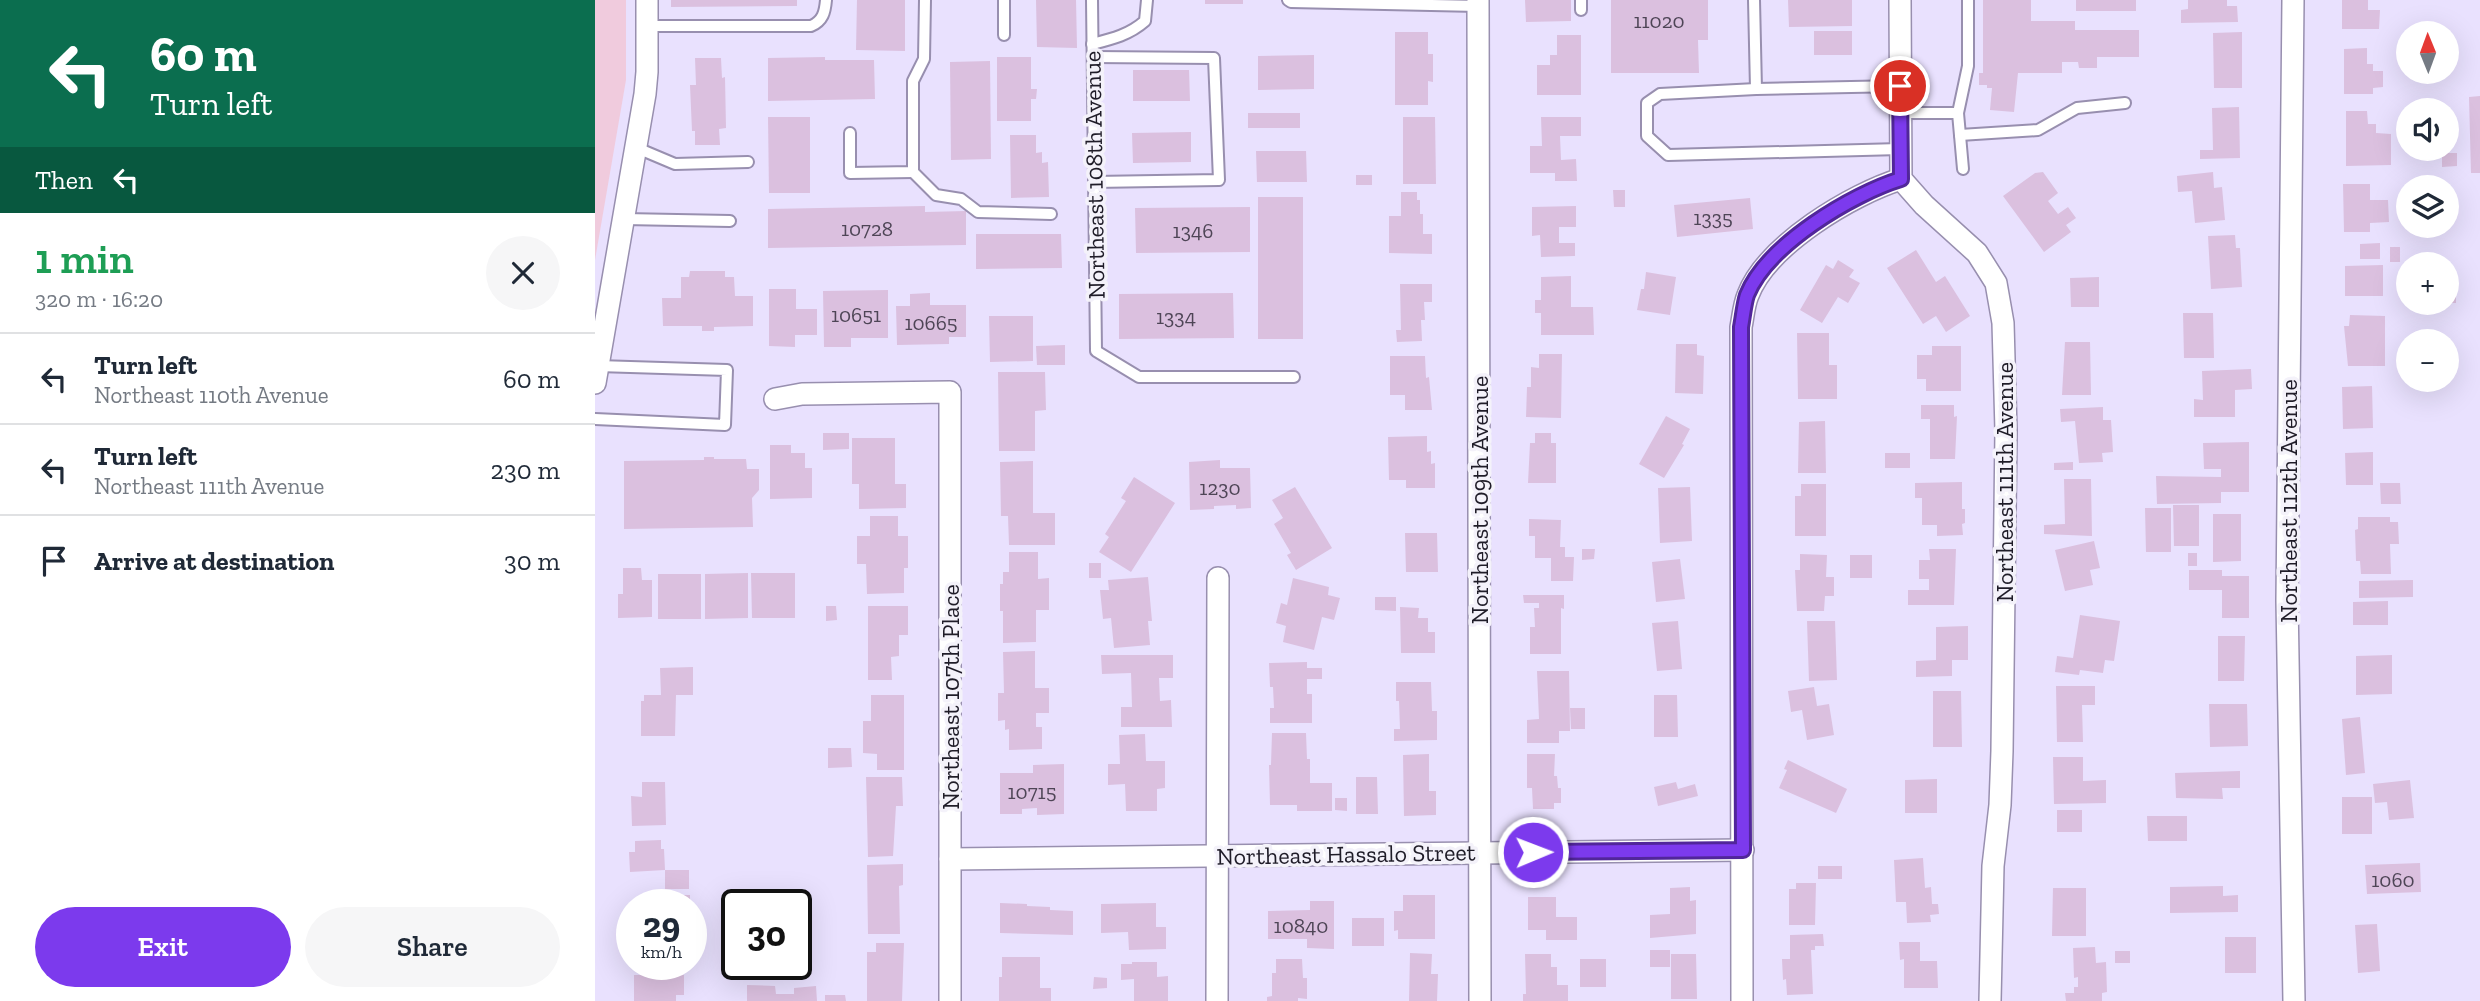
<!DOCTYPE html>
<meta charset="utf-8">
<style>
body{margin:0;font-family:"Zilla Slab",serif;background:#f6f6f7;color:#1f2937;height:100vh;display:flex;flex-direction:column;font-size:26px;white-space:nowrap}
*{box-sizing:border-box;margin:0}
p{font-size:23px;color:#747a83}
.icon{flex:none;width:38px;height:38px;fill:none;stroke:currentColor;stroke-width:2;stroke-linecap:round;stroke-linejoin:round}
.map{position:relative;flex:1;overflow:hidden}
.drawer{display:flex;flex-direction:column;background:#fff;width:595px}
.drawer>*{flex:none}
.guide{background:#0b6e4f;color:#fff;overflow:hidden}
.needle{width:46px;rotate:359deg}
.tools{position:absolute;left:1801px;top:21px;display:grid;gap:14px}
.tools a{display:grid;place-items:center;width:63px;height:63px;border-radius:50%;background:#fff;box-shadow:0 7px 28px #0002;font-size:35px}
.speed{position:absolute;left:21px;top:889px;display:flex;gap:14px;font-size:35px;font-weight:700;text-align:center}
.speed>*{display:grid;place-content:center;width:91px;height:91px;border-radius:50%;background:#fff;box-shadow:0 7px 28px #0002;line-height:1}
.speed small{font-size:18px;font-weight:400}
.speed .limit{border:4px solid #111;border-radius:10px;background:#fff;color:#111}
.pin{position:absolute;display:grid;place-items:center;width:60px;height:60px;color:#fff;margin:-30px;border:4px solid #fff;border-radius:50%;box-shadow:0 2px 7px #0007}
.me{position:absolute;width:77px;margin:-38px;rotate:89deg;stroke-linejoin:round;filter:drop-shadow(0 0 5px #0008)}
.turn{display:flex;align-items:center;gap:24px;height:147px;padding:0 35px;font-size:32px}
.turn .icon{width:91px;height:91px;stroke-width:2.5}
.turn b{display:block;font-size:49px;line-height:60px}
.then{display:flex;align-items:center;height:66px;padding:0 35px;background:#0003;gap:14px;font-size:26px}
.round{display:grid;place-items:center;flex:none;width:74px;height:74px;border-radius:37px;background:#f6f6f7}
.overview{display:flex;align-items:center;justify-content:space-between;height:119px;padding:0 35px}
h1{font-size:42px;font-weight:600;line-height:52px;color:#1e9e55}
.action{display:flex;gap:14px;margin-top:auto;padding:14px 35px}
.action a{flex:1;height:80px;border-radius:42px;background:#7c3aed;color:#fff;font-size:28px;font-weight:600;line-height:80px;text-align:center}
.action a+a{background:#f6f6f7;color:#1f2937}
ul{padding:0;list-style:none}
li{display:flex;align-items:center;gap:21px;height:91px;padding:0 35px;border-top:2px solid #e0e1e3}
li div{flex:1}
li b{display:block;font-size:26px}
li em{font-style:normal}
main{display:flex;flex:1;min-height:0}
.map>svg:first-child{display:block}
</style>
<main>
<section class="drawer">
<div class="guide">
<div class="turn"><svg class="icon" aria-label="left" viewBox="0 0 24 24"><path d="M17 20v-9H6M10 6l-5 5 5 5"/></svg><div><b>60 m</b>Turn left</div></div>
<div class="then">Then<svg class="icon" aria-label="left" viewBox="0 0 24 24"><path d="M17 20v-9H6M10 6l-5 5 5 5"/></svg></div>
</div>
<div class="overview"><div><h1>1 min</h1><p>320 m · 16:20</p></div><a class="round"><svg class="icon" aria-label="close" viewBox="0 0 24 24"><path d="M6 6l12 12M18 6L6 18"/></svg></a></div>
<ul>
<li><svg class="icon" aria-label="left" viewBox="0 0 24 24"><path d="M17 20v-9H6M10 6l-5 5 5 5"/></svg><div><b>Turn left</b><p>Northeast 110th Avenue</p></div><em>60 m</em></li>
<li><svg class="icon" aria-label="left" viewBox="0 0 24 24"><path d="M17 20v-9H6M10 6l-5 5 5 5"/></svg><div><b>Turn left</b><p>Northeast 111th Avenue</p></div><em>230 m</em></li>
<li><svg class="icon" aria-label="arrive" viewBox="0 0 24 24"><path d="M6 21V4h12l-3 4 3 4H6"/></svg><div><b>Arrive at destination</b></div><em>30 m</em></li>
</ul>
<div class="action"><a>Exit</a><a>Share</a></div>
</section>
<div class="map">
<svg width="1885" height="1001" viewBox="0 0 1885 1001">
<rect width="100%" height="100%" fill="#e9e1fe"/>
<path fill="#f0cbdd" d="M0,0H31V80L0,260Z"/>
<g fill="#dbc0df">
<path d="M76,0H202V6L76,7Z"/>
<path d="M262,0H310V51L261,50Z"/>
<path d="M441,0H481L482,48L442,47Z"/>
<rect x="610" y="0" width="38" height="4"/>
<path d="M930,0H976V21L931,22Z"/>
<path d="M1016,0H1113V40H1103L1104,73H1016Z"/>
<path d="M1193,0H1257V26L1194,27Z"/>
<path d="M1388,0H1436V21H1480V30H1544V57H1502V68H1484L1483,62H1467V73H1423L1419,112L1395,110L1397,88H1392V85H1384V73H1388Z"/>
<rect x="1481" y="0" width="60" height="11"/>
<path d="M1593,0H1632V6H1642L1643,22L1586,23V10L1593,9Z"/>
<path d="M1747,0H1773V10H1785L1784,29H1747Z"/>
<rect x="1219" y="31" width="38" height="24"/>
<path d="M800,32H833V54H838V82L833,81V105H800Z"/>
<path d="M1647,32V88H1619L1618,33Z"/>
<path d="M962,35H986V95H942V65H955V55H962Z"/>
<path d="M1772,48V64H1778V71H1788V87L1778,88V94H1749V49Z"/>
<path d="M719,55V89L663,90V56Z"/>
<path d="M230,57V60H279L280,99L173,101V58Z"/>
<path d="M402,57H436V89H442L441,99H436V121H402Z"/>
<path d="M100,58H126L127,78L130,77L131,128L124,129L125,145H100V131H97L95,85H101Z"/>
<path d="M395,61L396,159L356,160L355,62Z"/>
<path d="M538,70H594L595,101H538Z"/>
<path d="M1885,96V173H1876L1874,97Z"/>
<path d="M1644,107L1645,158L1605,159V150H1618L1617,108Z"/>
<path d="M1751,111H1772L1773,124H1781V133L1796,134V165L1751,166Z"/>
<rect x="653" y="113" width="52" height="15"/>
<path d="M173,117H215V193H174Z"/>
<path d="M808,117H840L841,184H808Z"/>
<path d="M946,117H986V136H965L966,160L981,159L982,181H960V173H935V146H947Z"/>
<path d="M596,132V162L538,163L537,133Z"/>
<path d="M415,135H441V153L447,152V163L453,162L454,197L416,198Z"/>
<path d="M661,151H711L712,182H662Z"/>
<path d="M1847,153H1862V166L1847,167Z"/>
<path d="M1448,172L1463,193L1453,201L1463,214L1473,207L1481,218L1471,225L1476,232L1449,252L1408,196L1440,173Z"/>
<path d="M1618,172L1619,188L1627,187L1630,220L1600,223L1597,191L1583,192L1582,176Z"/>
<rect x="761" y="175" width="16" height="10"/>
<path d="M1748,184H1775V200H1793L1794,222L1775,223V232H1749Z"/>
<path d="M1018,190H1030V207H1019Z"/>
<path d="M806,192H822V200H825V214H828V234H837V254L794,253V216H806Z"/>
<rect x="663" y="197" width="45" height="142"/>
<path d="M1155,198L1158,229L1082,237L1079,205Z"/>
<path d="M330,206V212L371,211V245L173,248V209Z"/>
<path d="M981,206V227H964V243H980V256L946,257L945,235L937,236V207Z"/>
<path d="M655,207V252L541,253L540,208Z"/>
<path d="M381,234H466L467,268L381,269Z"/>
<path d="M1640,235L1641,248H1645L1647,287L1616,289L1613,236Z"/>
<path d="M1785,243V259H1765V244Z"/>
<rect x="1795" y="247" width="10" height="15"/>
<path d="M1321,250L1341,282L1350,276L1375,316L1351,332L1341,316L1328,324L1292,268Z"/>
<path d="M1243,260L1259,270L1254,277L1265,283L1253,303L1243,297L1227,323L1205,310L1231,265L1238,269Z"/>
<path d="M1788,265V296H1750V266Z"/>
<path d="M95,271H130V277H139L140,296H158V326L119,327V331H107V326H68L67,298H86V277H94Z"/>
<path d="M1051,272L1081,277L1075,315L1042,310L1046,289H1049Z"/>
<path d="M976,276V307H998L999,335H946V313H940V300H946V277Z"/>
<path d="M1504,277V307H1476L1475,278Z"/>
<path d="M805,284H837V302H829L830,320H826L827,341L802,342L801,330H806Z"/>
<rect x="1852" y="285" width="9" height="18"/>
<path d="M174,289H201V309H222V335H200V347L174,346Z"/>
<path d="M293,290V338H256V347H229L228,291Z"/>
<path d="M335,293V305H371V337H354V344L302,345L301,306H315V294Z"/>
<path d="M638,293L639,338L524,339V294Z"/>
<path d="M1588,313H1618L1619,358H1589Z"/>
<path d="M1755,315L1790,316V366H1753L1749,326H1754Z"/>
<path d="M394,316H438V361L395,362Z"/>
<path d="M1202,333H1234V365H1242V399H1203Z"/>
<path d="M1470,342H1495L1496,395H1467Z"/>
<path d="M1081,344H1102V355L1109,356L1108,394L1080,393Z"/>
<path d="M470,345V365H442L441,346Z"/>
<path d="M1337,346H1366V391H1331V379H1322V355H1337Z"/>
<path d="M944,354H967L966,418L931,417L932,387H936V367L944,368Z"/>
<path d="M795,356H830L831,378L834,377L837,410H810V395H795Z"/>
<path d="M1656,369L1657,389L1640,390V417H1599V399L1608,400L1607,371Z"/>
<path d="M403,372H450L451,410L440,411V451H404Z"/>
<path d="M1777,386L1778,428L1748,429L1747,387Z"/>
<path d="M1326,405H1359V417L1362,416L1360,459H1335V419H1326Z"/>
<path d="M1508,407V420H1516L1518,452L1507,453L1508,462L1484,463L1480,421L1466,422L1465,409Z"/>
<path d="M1071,416L1095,429L1087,444L1089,445L1069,478L1044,464Z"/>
<path d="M1230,421L1231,473H1203L1204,422Z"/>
<path d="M228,433H254V449L228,450Z"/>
<path d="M940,433H956V443H961V483H933L935,443H940Z"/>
<path d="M832,436V452L836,451V464L840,463V488H811V480H794L793,437Z"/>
<path d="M257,438H300V484H311V508L264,509V484H257Z"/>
<path d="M1654,442V492H1626V503L1562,504L1561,476L1626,477V469H1609L1608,443Z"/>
<path d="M175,445H196V453H210V468H217V498L175,499Z"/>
<path d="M1778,452V485H1751L1750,453Z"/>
<rect x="1290" y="453" width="25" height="15"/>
<path d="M109,457H119V459H151L152,469H164V490L157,498L158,527L29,529V461L109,460Z"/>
<path d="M625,460V468H655L656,508L641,509V505L619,506V509L595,510L594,462Z"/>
<path d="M438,461V513H460V545H414L413,516H406L405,462Z"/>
<path d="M1478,462V470H1459V463Z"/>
<path d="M539,477L580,503L536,572L504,552L514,537L510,534L531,501L526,498Z"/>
<path d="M1469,479H1496L1497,536L1449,534V525L1470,524Z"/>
<path d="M1367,482V509H1370V523L1367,524L1368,535L1342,536V525H1327V498H1320V483Z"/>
<path d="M1785,483H1805L1806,504H1786Z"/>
<path d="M1206,484H1231V536H1200V496H1206Z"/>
<path d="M700,487L737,548L701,570L692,555L696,553L679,524L688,518L677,500Z"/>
<path d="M1095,487L1097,541L1065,543L1063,488Z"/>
<path d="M1578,505H1604V546H1579Z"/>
<path d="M1550,508H1576V552H1551Z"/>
<path d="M1618,514H1646V561L1618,562Z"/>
<path d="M275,516H303V536H313V568H309V593L272,594L271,564H262V536H275Z"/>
<path d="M1763,517H1795V522H1803L1804,544H1795L1796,574H1766L1765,561H1761L1760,530L1763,529Z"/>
<path d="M934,519L966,520L965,547H970V557H979L978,581H956V558H940V536H934Z"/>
<path d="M810,533H842L843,572H811Z"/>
<path d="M1499,541L1505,568L1495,570L1498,585L1470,591L1460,550Z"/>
<path d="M987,549H1000L999,559L987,560Z"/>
<path d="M1334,549H1361L1359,605H1313V590H1334V579H1324V560H1335Z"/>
<path d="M414,552H443V579L454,578V610H441V642L408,643V611H405V584H408V572H414Z"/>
<rect x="1593" y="553" width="9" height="13"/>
<path d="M1205,554L1232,555L1231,577H1239V596H1230L1229,611H1202L1200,570H1205Z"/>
<rect x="1255" y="555" width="22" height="23"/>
<path d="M1085,559L1090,599L1061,602L1057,562Z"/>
<rect x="494" y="563" width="12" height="15"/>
<path d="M28,568H46L47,580H57V617L23,618V594H28Z"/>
<path d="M1594,570H1627V576H1654V618H1627V590H1594Z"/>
<path d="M153,573V618L110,619V574Z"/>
<path d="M156,573H200V618H157Z"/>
<rect x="63" y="574" width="43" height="45"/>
<path d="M553,577L557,621H553L555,645L519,648L516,618L508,619L505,590H514L513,580Z"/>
<path d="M698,578L734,587L733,595L745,598L739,620L727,617L719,650L688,642L691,626L681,623L686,603L692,605Z"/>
<path d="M1818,580V597L1764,598V581Z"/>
<path d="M928,595H969V609L966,608V654H935V627H940L939,608H944V603H929Z"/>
<path d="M780,597H801V611L780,610Z"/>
<path d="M1793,601V625H1758V602Z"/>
<path d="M231,606H241L242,620L231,621Z"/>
<path d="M273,606H313V635H304V656L296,657L297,680H273Z"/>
<path d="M805,607L824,608L823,618H833V632H840V653H806Z"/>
<path d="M1485,615L1525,621L1519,661L1510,660L1508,673L1485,670L1484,675L1460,672L1462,656L1478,658Z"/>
<path d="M1083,621L1087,669L1062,671L1057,623Z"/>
<path d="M1212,621H1240L1242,680L1214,681Z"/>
<path d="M1373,626V660H1357V676L1321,677V661L1341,660V627Z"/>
<path d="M1623,636H1650L1649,681H1623Z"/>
<path d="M440,651V688H454V713H441V727H447V749L414,750V729L410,730V720L403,721V693H409L408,652Z"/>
<path d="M506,655H578V678H564L565,701L576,700L577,727H526V707H537L536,673L507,674Z"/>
<path d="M1797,655V694L1761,695V656Z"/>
<path d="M712,662V668H727V679H712V694H717V723H675V708H679L678,687H675L674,663Z"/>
<path d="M98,667V695H81L80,736H46V701H49V695H66L65,668Z"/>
<path d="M942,671H974L975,731H964V743H932V720L944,719Z"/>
<path d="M801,682H836L837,711H842V740L799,741V729H805L804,701H801Z"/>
<path d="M1461,686H1500V705H1487L1488,742H1462Z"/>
<path d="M1219,687L1222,706L1234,704L1239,735L1212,740L1207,710L1196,712L1193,691Z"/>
<path d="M1338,691H1366L1367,747H1338Z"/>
<path d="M276,695H309V770H282V754L268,753V721H276Z"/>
<path d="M1059,695H1082L1083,737H1059Z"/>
<path d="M1614,704H1652L1653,746L1615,747Z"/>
<path d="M975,708H990V729H976Z"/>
<path d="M1765,717L1770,773L1751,775L1747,719Z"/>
<path d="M677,733H711L712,759H715V783H737V811H702V805H675L674,765H676Z"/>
<path d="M550,734L551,761H570V788L562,789V811H531L530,784L513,785V764H525L524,735Z"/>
<path d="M233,748H256L257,767L233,768Z"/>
<path d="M834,754V791H841V815L809,816L808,755Z"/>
<path d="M932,754H960L959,776H962L963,788H966V803H959V809H938L937,788H932Z"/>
<path d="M1458,757H1488V781L1511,780V803L1459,804Z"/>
<path d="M1193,760L1252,789L1241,813L1184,788L1192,770L1189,769Z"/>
<path d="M469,764V814L442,815V808L427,809V814H405V773H438V765Z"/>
<path d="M1645,771V788H1627L1628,799L1581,798L1580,773Z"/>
<path d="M271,777H307L308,806H301L298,856L273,857Z"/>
<path d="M761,777H782L783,814H761Z"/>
<path d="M1342,779V813H1310V780Z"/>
<path d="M1815,780L1819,818L1794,820L1792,802L1780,803L1778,784Z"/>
<path d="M47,782H70L71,825L37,826L36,796L47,797Z"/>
<path d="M1081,782L1083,789L1100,784L1103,796L1063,806L1059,787Z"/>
<rect x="1747" y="797" width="30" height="37"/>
<path d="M740,798H752V811L740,810Z"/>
<rect x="1462" y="810" width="25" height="22"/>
<path d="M1552,816H1592V841H1553Z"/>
<path d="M66,840V849H69L70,870L35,872L34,852H40V841Z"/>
<path d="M1328,858L1330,888L1336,887L1337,904H1343L1344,914L1335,915L1336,922L1312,923L1311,902H1301L1299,860Z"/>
<path d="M1825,863L1826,892L1772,894L1770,865Z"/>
<path d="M308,864V885L304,886L305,934H273L272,865Z"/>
<rect x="1223" y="866" width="24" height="13"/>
<rect x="70" y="870" width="24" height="19"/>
<path d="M1201,883H1221L1220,925H1194V889H1201Z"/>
<path d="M1628,886V896L1643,895V912L1575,913V887Z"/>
<path d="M1095,887V901L1101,900V934L1055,938V915L1075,914V888Z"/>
<path d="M1458,888H1491V936H1457Z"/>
<path d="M80,895H95V905H79Z"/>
<path d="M808,895H840V939H803V930L799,931V911H808Z"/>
<path d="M933,897H961V917H982V940H951V930H933Z"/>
<path d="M715,901H739V949L712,948V939H673V911L715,910Z"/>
<path d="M405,903L432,904V906L455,907V910L478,911V935L405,933Z"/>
<path d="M561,903V927H571V949L534,950L533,932L506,933V904Z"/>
<rect x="757" y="918" width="32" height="28"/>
<path d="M1782,924L1785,971L1763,973L1760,925Z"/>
<path d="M1228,934L1229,946H1220V950H1216L1218,994L1192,995L1191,979L1188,980L1187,959H1195V935Z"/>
<rect x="1630" y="937" width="31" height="36"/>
<path d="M1304,942H1325V961H1342L1343,988H1309V959L1305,960Z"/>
<path d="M281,943H309L307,1001H272V952H281Z"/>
<path d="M1500,947L1501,963L1511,962L1512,992L1507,993V1001H1471L1470,993H1479V987H1483V977L1479,978L1478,948Z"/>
<rect x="1055" y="950" width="20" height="17"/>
<rect x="1520" y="951" width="15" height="12"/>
<path d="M815,953L837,954L836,974H843L842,1001H814Z"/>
<path d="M930,954H956V967H962V985H973V1001H928V994H931Z"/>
<path d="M1076,954H1101L1102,999H1076Z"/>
<path d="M407,957H445V988H456V1001H404V977H407Z"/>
<path d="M681,959H707L708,978H712V999L703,998V1001H672V997L677,996V973H681Z"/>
<rect x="985" y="959" width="26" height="28"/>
<path d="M537,962H562V977L573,976V1001H539V979L526,980V964H537Z"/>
<path d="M65,972L89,975V995H81V1001H39V975H65Z"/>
<path d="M499,977L512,978V988L498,989Z"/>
<path d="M152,985L180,986L181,994H199V988L221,986L222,1001H152Z"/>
<path d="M230,995H250L251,1001H230Z"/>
</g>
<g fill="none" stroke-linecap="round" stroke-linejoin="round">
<defs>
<g id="lane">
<path d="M409,0V35"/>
<path d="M497,0L501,351L544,377H699"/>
<path d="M693,0L696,2L883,6"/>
<path d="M986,0V10"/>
<path d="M1159,0L1161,89"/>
<path d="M52,26H216C228,21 230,12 231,0"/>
<path d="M497,44C517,39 534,35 550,21L552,0"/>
<path d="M498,57L619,58L624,180L499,182"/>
<path d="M1305,86L1161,89L1065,94L1052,103V136L1073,155L1305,149"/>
<path d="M1305,113H1363L1368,169"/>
<path d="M1363,113L1373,66V0"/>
<path d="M255,133V173L318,172V81L329,59L330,0"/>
<path d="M1365,135L1443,130L1482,108L1530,103"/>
<path d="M42,148L80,164L153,162"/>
<path d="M318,172L341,195L366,199L383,212L456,214"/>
<path d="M29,219L135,221"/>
<path d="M0,419L130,425L132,370L3,366"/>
</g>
<g id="street">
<path d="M883,0L885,1001"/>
<path d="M1305,0L1306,179L1329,205L1382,253L1401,283L1408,323L1411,431L1407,751L1405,805L1398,866L1395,1001"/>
<path d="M1698,0L1692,601L1699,1001"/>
<path d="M0,383L50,94L52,72V0"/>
<path d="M180,399L207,394L355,392V1001"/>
<path d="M355,859L1148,850"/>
<path d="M622,1001L623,578"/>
<path d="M1147,1001L1146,327C1148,317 1149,304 1153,295C1172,245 1257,194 1306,179"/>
</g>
</defs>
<use href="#lane" stroke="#988faf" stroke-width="14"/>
<use href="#street" stroke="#988faf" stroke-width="24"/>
<use href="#lane" stroke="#fff" stroke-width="10"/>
<use href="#street" stroke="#fff" stroke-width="21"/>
</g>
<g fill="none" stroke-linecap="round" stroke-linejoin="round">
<defs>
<path id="route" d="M938,852L1148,850L1146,327C1148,317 1149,304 1152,295C1172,245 1257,194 1306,179L1305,86"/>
</defs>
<use href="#route" stroke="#51269a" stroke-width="18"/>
<use href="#route" stroke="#7c3aed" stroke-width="12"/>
</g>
<g text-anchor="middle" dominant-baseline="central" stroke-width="7" stroke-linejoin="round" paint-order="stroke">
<g font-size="21" fill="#4e4556">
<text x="1064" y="20">11020</text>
<text x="1118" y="217">1335</text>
<text x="272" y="228">10728</text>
<text x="598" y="230">1346</text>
<text x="261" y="314">10651</text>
<text x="581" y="316">1334</text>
<text x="336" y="322">10665</text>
<text x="625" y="487">1230</text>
<text x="437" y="791">10715</text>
<text x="1798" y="879">1060</text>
<text x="706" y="925">10840</text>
</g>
<g font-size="24" fill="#1f1c28" stroke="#f4f2fa">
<text transform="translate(499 175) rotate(-91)">Northeast 108th Avenue</text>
<text transform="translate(1409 482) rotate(-90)">Northeast 111th Avenue</text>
<text transform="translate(884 500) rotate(-90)">Northeast 109th Avenue</text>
<text transform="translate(1693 501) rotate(-90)">Northeast 112th Avenue</text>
<text transform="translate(355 697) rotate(-90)">Northeast 107th Place</text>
<text transform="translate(751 854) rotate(-1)">Northeast Hassalo Street</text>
</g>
</g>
</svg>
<div class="tools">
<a><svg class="needle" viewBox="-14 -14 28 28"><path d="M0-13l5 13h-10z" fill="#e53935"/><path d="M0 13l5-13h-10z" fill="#747a83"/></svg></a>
<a><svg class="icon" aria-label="sound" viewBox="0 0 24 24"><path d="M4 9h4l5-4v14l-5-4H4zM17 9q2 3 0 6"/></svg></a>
<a><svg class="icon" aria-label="layers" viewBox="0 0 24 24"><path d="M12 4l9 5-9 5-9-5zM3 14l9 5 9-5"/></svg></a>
<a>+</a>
<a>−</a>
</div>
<div class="speed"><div>29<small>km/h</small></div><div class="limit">30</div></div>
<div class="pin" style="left:1305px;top:86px;background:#d93025"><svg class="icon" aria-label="arrive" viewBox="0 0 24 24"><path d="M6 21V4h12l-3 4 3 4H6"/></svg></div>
<svg class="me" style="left:938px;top:852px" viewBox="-20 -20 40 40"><circle r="17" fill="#7c3aed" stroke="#fff" stroke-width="3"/><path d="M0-11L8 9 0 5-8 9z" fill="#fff"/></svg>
</div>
</main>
